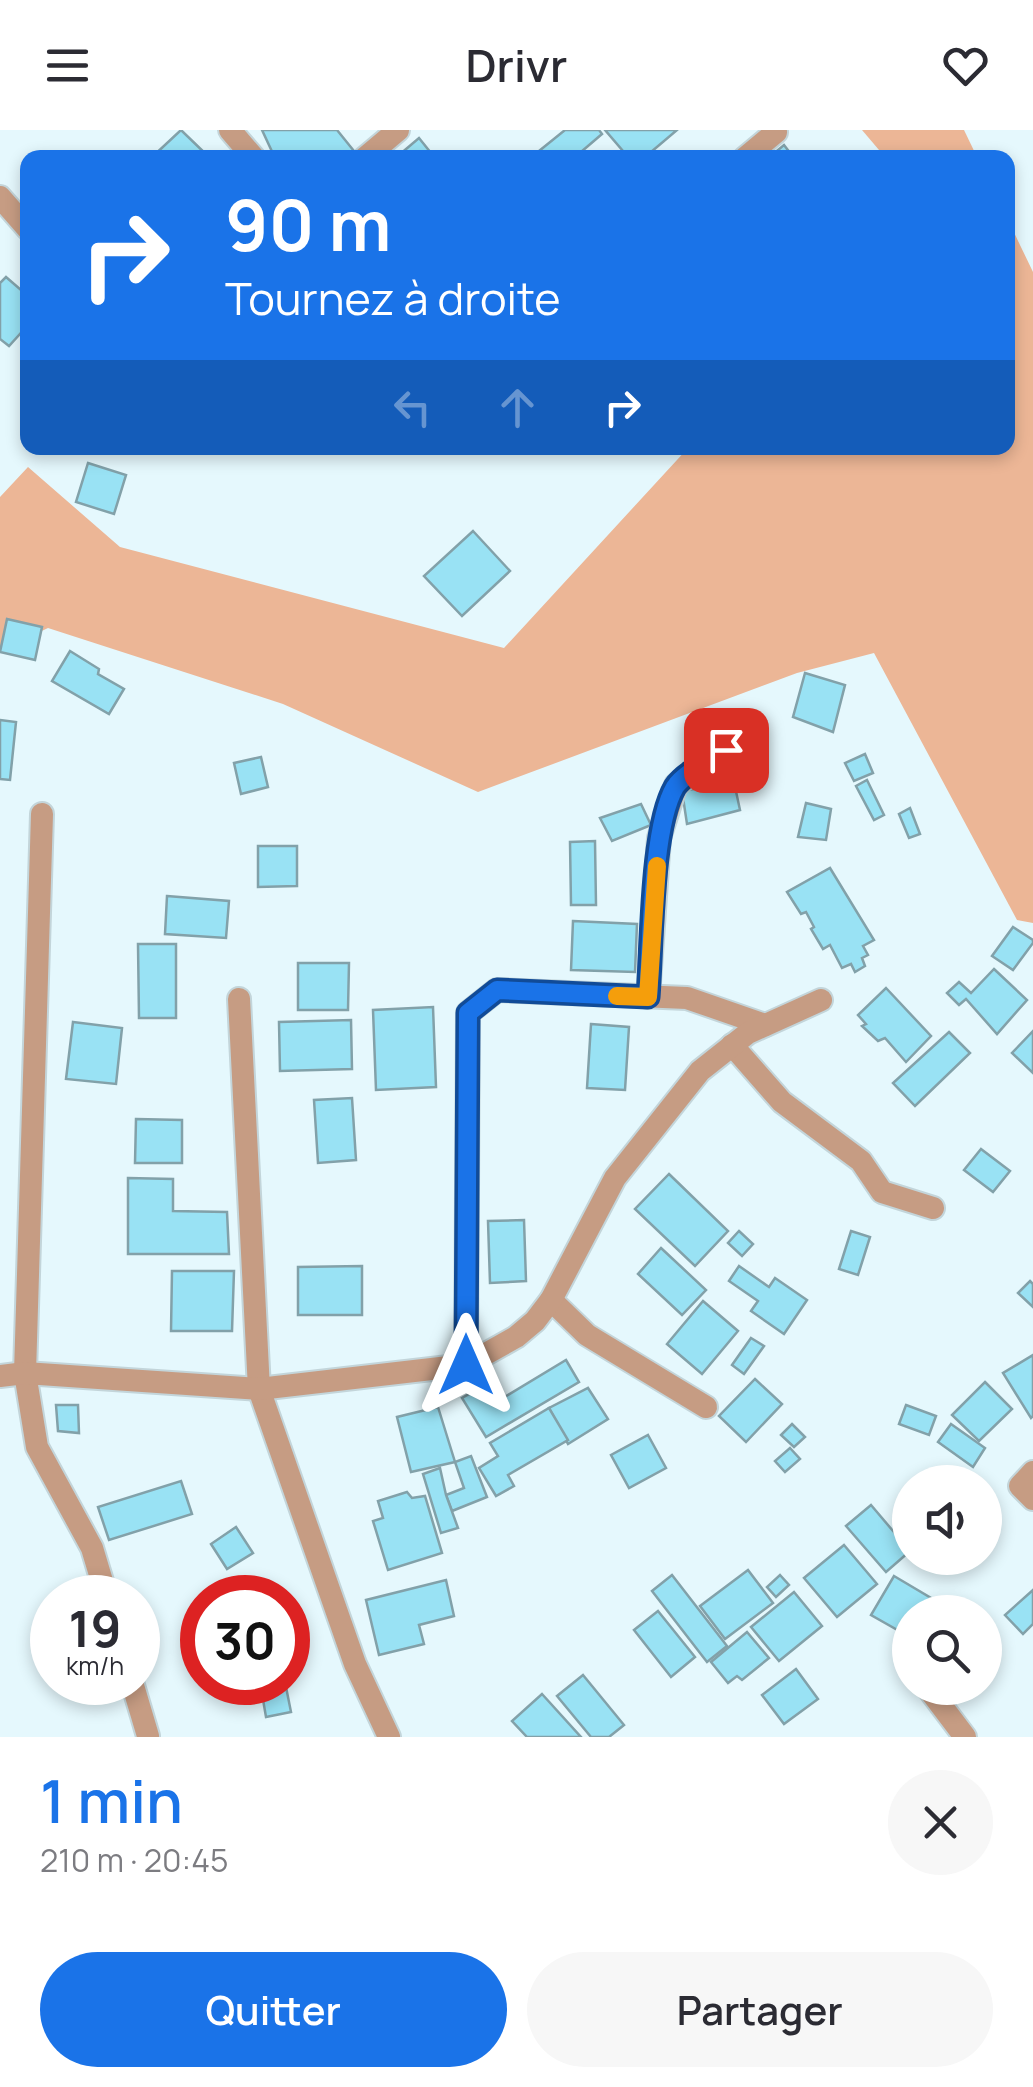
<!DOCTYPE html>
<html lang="fr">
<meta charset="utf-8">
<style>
body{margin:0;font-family:Manrope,sans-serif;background:#f7f7f7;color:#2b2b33;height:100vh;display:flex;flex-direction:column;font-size:38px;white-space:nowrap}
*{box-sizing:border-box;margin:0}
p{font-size:32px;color:#7c7c81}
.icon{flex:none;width:55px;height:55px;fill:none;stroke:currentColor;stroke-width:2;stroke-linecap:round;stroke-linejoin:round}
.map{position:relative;height:1607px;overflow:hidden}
.panel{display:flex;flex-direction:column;background:#fff;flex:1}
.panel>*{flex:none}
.top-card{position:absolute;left:20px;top:20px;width:995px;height:305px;border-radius:20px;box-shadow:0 5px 15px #0003;background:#1a73e8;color:#fff;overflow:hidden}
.controls{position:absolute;left:892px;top:1335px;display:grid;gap:20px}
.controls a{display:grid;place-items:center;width:110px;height:110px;border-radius:50%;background:#fff;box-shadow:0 5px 15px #0003;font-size:50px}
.speed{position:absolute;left:30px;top:1445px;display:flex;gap:20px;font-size:50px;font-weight:700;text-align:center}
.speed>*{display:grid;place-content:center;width:130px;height:130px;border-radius:50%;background:#fff;box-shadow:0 5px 15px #0003;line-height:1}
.speed small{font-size:25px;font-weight:400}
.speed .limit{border:15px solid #d22;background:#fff;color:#111}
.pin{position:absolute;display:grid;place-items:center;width:85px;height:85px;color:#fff;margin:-42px;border-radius:20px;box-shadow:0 5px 15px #0006}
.me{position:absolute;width:110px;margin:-55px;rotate:0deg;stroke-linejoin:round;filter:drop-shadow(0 0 8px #0008)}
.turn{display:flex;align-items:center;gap:35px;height:210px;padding:0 40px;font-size:45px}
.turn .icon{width:130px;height:130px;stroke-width:2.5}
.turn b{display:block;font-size:70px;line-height:85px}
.lanes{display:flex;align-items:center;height:95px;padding:0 40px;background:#0003;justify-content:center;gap:50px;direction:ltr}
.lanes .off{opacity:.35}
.round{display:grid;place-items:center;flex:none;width:105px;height:105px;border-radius:52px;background:#f7f7f7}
.headline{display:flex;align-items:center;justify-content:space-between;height:170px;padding:0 40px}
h1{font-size:60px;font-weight:600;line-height:75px;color:#1a73e8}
.action{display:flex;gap:20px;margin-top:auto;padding:20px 40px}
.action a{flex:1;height:115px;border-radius:60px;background:#1a73e8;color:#fff;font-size:40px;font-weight:600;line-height:115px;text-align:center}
.action a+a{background:#f7f7f7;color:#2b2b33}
header{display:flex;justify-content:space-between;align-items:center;height:130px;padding:0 40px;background:#fff;font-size:45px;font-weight:600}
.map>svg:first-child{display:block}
</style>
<header><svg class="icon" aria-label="menu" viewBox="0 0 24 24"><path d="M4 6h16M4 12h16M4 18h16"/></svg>Drivr<svg class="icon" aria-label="heart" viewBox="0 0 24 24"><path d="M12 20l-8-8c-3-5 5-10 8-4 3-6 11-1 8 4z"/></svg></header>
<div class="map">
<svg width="1033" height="1607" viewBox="0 0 1033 1607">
<rect width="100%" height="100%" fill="#e5f8fd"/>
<g fill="#ecb696">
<path d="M862,0H964L977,27H885Z"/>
<path d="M1008,90L1033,142V793L1017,790L874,523L797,543L478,662L283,574L48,498L0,521V367L28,337L120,417L504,518L688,318H1008Z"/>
</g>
<g fill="#99e2f4" stroke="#82a1a9" stroke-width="2.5">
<path d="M181,0L210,28H151Z"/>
<path d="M262,0H337L354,21L346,28H275Z"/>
<path d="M565,0H599L602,4L574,28H544L539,21Z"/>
<path d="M605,0H677L644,28H629Z"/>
<path d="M419,8L435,28H401L399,25Z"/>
<path d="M784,15L794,28H761L769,21L772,25Z"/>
<path d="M6,147L28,166V195L9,216L0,209V153Z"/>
<path d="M88,333L126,345L114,384L76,372Z"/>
<path d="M473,401L510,441L462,486L424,446Z"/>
<path d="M7,489L42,497L35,530L0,522Z"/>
<path d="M70,521L99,539L98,544L124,559L109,584L52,551Z"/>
<path d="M805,543L845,555L833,602L793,587Z"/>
<path d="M0,590L16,592L10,650L0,649Z"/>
<path d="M865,624L873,643L854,651L845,633Z"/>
<path d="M261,627L268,657L241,664L234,633Z"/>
<path d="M867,650L884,685L874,690L856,656Z"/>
<path d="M734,652L740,680L687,694L682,661Z"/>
<path d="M806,673L831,679L826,710L798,707Z"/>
<path d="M641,674L651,695L612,711L600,688Z"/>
<path d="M910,678L920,704L909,708L899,684Z"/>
<path d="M595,711L596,775H571L570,712Z"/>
<path d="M258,716H297V756L258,757Z"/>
<path d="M830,738L874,810L863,816L868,825L862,828L865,836L855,842L851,834L842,838L830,815L823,819L811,799L814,797L806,782L801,784L787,762Z"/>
<path d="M167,766L229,771L226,808L165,804Z"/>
<path d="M573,791L637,794L635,842L571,840Z"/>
<path d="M1013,797L1033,810V813L1013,840L992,826Z"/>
<path d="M138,814H176V888H139Z"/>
<path d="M298,833H349L348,880H298Z"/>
<path d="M994,839L1027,870L997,904L966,869L959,875L947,863L959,852L971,863Z"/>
<path d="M886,858L931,906L906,932L885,908L878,911L862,896L866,894L858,885Z"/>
<path d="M433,877L436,957L376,960L373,880Z"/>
<path d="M351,890L352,939L280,941L279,892Z"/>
<path d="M73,892L122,898L116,954L66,949Z"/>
<path d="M591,894L629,897L625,960L587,958Z"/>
<path d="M1033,901V943L1012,923Z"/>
<path d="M949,902L970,923L915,976L893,953Z"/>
<path d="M352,968L356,1030L318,1033L314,970Z"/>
<path d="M136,989L182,990V1033H135Z"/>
<path d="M981,1019L1010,1041L993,1062L964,1040Z"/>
<path d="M669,1044L728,1101L695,1136L635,1079Z"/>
<path d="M128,1048L173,1049V1081L227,1082L229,1124H128Z"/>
<path d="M524,1090L526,1151L490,1153L488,1091Z"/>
<path d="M739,1101L753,1114L742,1126L728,1113Z"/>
<path d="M851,1101L870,1107L858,1145L839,1139Z"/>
<path d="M661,1118L706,1160L682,1185L638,1144Z"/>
<path d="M362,1136V1185H298V1137Z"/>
<path d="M739,1136L769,1157L775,1148L807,1170L784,1204L751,1181L758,1171L729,1151Z"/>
<path d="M172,1141H234L232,1201H171Z"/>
<path d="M1030,1151L1033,1154V1177L1018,1163Z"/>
<path d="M703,1171L738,1201L702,1244L667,1214Z"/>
<path d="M751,1208L764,1216L744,1244L732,1235Z"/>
<path d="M1033,1225V1286L1031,1288L1003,1243Z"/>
<path d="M566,1230L579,1252L486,1307L462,1268L482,1257L493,1274Z"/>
<path d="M755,1249L782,1274L746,1312L719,1286Z"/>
<path d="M985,1252L1012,1279L979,1311L952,1285Z"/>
<path d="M588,1258L608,1289L568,1314L549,1278Z"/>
<path d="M56,1275H78L79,1303L58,1301Z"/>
<path d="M906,1275L936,1286L929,1305L899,1294Z"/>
<path d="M438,1277L455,1332L411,1342L397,1287Z"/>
<path d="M549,1278L568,1310L508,1345L514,1356L496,1366L479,1338L498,1326L490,1313Z"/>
<path d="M792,1294L805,1307L794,1317L781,1305Z"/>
<path d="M951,1294L985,1318L973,1337L938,1312Z"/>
<path d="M648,1305L666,1338L629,1358L611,1325Z"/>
<path d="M790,1318L800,1329L785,1342L775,1331Z"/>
<path d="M471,1326L487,1367L452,1381L446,1365L464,1358L455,1332Z"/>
<path d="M440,1338L446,1365L458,1398L441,1403L423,1344Z"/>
<path d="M181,1351L192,1384L109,1410L98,1377Z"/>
<path d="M407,1362L412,1368L425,1366L442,1423L388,1440L373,1391L383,1388L378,1371Z"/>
<path d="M871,1375L910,1421L886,1442L846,1396Z"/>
<path d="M236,1397L253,1423L227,1439L211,1414Z"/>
<path d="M844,1415L877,1454L837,1487L804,1448Z"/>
<path d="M748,1440L773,1473L725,1509L700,1476Z"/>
<path d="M672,1445L727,1516L707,1532L652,1461Z"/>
<path d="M780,1445L789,1455L776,1467L767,1457Z"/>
<path d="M894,1446L931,1468L923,1482H910L908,1506L871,1485Z"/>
<path d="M446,1450L454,1486L419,1495L424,1514L379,1525L366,1470Z"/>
<path d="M1033,1460V1494L1023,1504L1005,1485Z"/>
<path d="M794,1462L822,1496L779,1531L751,1497Z"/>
<path d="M658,1481L695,1527L671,1547L634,1500Z"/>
<path d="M747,1502L769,1528L742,1550L737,1546L728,1553L711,1532Z"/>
<path d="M796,1539L818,1569L784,1594L762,1565Z"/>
<path d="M583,1545L624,1595L609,1607H591L557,1566Z"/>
<path d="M260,1552H285L291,1582L266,1587Z"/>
<path d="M542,1564L581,1607H527L512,1591Z"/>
</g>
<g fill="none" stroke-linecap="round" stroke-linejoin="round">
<defs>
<g id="minor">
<path d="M230,0L254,28"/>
<path d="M365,28L398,0"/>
<path d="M745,28L776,2"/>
<path d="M0,67L28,99"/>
<path d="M42,684L25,1243L37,1317L92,1418L107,1468"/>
<path d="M648,867L659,708L676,655L750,603"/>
<path d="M239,869L259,1259L355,1534L389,1607"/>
<path d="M732,915L782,972L861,1031L882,1062L933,1078"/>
<path d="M551,1170L587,1205L706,1277"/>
<path d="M466,1235L468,883L497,860L687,868L765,895"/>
<path d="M0,1246L25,1243L259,1259L466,1235L516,1207L535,1191L551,1170L615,1048L700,941L748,903L821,870"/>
<path d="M1033,1342L1020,1356L1033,1369"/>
<path d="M908,1532L910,1534"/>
<path d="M132,1552L148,1606"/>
<path d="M928,1558L965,1607"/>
</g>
</defs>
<use href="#minor" stroke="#c3d5da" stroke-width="26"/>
<use href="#minor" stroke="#c69c83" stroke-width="22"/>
</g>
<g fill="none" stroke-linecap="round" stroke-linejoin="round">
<defs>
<path id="route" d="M466,1235L468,883L497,860L648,867C652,816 651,698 675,657C684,643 711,630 726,620"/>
</defs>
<use href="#route" stroke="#114b97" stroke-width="25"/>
<use href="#route" stroke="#1a73e8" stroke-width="18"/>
<path stroke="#f59e0b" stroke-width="18" d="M617,866L648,867L657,736"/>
</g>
</svg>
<div class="controls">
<a><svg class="icon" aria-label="sound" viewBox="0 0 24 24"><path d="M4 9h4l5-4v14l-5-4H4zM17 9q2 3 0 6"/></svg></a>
<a><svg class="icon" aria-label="search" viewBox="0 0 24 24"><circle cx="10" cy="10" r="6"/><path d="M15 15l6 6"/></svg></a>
</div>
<div class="speed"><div>19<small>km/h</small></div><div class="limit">30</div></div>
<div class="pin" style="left:726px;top:620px;background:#d93025"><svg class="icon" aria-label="arrive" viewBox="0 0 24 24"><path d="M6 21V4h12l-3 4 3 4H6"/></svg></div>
<svg class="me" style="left:466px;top:1235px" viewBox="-20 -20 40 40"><path d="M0-17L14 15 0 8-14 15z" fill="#1a73e8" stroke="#fff" stroke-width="4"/></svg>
<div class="top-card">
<div class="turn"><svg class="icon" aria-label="right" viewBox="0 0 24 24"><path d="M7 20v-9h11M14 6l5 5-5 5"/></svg><div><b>90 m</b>Tournez à droite</div></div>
<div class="lanes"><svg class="icon off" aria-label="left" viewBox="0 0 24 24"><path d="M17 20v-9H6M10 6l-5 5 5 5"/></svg><svg class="icon off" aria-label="ahead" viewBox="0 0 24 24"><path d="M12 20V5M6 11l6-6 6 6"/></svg><svg class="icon" aria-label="right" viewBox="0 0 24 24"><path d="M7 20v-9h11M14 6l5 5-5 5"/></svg></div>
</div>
</div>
<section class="panel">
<div class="headline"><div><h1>1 min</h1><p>210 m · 20:45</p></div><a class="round"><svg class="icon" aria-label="close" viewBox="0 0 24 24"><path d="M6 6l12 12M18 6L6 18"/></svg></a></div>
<div class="action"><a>Quitter</a><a>Partager</a></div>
</section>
